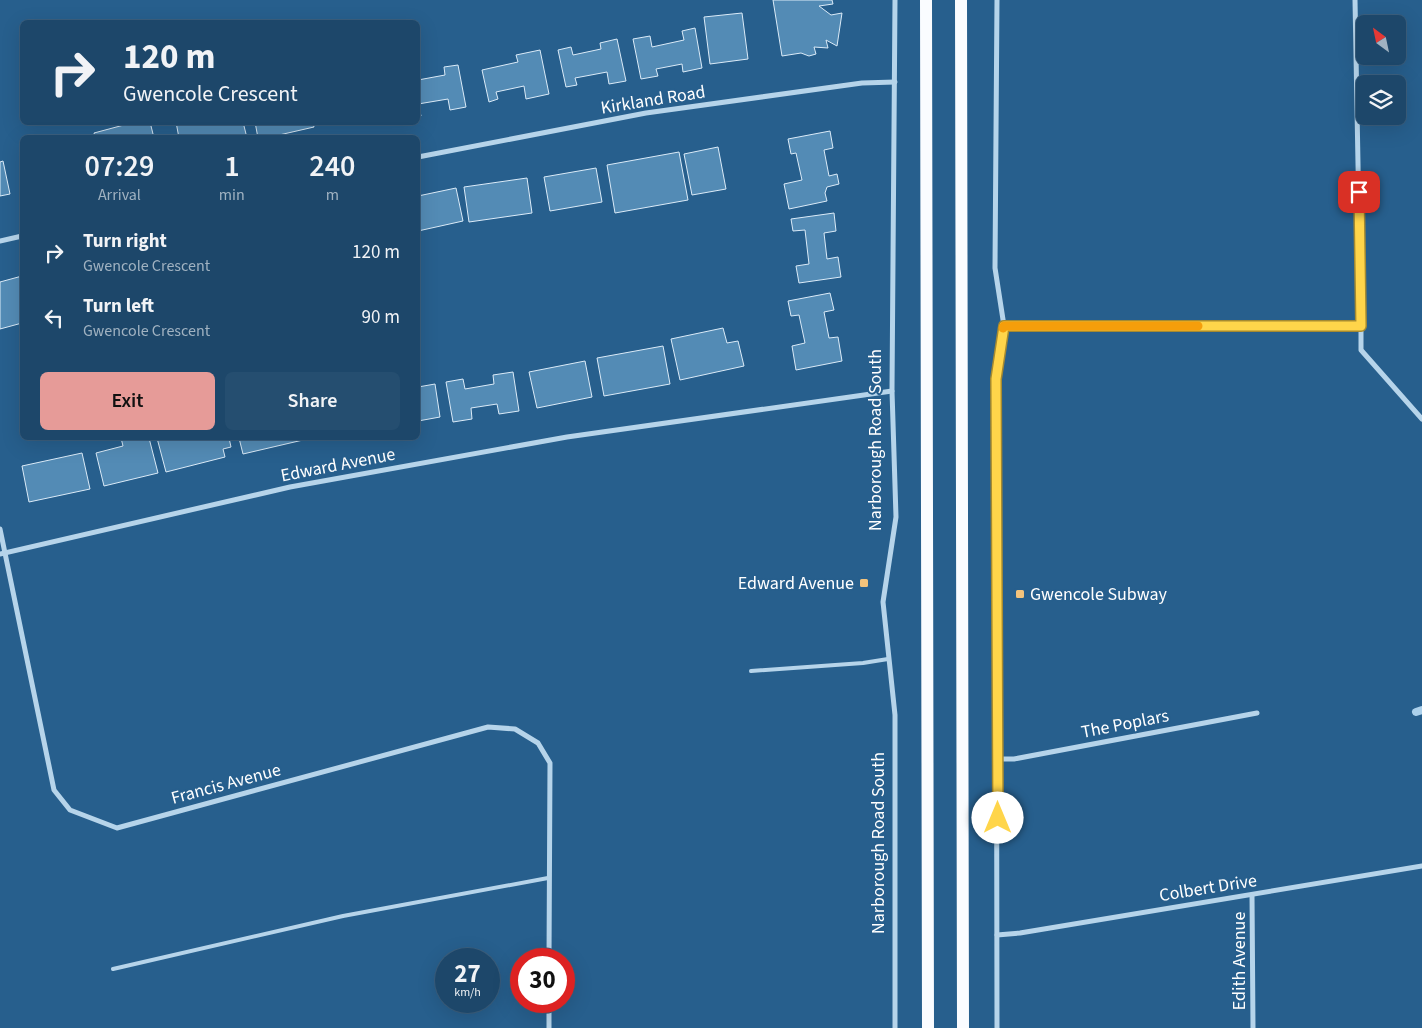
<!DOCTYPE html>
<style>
body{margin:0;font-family:"Source Sans 3",sans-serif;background:#254e70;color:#f1f3f6;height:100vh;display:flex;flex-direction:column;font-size:19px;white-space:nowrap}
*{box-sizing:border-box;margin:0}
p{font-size:16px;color:#a0b2c1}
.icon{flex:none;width:28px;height:28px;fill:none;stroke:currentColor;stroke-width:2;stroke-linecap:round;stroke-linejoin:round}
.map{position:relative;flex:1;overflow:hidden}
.details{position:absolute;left:20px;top:135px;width:400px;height:305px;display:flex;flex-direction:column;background:#1d476a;border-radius:8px;box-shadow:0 5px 20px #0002,0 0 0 1px #3b5f7e}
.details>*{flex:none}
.top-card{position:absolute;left:20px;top:20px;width:400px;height:105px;border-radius:8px;box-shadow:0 5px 20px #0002,0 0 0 1px #3b5f7e;background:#1d476a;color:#f1f3f6;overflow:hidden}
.needle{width:32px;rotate:327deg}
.buttons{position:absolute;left:1356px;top:15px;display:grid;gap:10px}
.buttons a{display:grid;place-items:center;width:50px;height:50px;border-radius:8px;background:#1d476a;box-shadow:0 5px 20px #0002,0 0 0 1px #3b5f7e;font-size:25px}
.speed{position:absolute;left:435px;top:948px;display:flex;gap:10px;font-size:25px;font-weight:700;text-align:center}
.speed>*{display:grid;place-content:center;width:65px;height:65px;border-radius:50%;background:#1d476a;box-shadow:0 5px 20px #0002,0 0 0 1px #3b5f7e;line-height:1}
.speed small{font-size:12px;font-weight:400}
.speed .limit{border:8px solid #d22;background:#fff;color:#111}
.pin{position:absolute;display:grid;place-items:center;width:42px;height:42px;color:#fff;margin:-21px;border-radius:10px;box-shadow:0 2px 8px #0006}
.me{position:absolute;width:55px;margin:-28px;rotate:0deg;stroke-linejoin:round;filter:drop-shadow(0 0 4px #0008)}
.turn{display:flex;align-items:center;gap:18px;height:105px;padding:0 20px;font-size:22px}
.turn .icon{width:65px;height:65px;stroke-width:2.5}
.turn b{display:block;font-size:35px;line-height:42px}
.eta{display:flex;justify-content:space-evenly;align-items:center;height:85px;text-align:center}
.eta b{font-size:30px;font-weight:600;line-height:35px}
.button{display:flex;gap:10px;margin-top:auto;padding:10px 20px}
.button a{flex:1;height:58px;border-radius:8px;background:#e69b98;color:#111;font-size:20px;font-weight:600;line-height:58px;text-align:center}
.button a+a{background:#254e70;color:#f1f3f6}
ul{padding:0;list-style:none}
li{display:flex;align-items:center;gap:15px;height:65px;padding:0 20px}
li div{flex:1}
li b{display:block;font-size:19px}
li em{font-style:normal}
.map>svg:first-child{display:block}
</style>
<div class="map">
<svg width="1422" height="1028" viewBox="0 0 1422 1028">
<rect width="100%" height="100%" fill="#275f8d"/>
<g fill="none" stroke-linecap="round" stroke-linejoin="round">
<path stroke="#abd0eb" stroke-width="8" d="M1416,712L1422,710"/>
</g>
<g fill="#538bb5" stroke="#dbebf8">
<path d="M773,0H832L833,4L819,6L831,15L842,13L837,46L826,40L828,48L814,47L816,54L809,56L801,53L782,56Z"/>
<path d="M742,13L748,59L710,64L704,17Z"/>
<path d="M695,28L702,68L683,72L682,64L656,69L658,76L641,79L633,39L650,36L652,47L684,40L682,31Z"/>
<path d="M617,39L626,81L609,84L607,72L575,78L577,85L566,87L558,50L571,47L573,55L601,49L600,43Z"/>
<path d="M540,50L549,94L526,99L524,86L496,92L498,99L489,102L482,70L518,62L516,55Z"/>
<path d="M458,65L466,107L450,110L448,99L418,104L421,116H418V80L445,75L444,67Z"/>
<path d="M135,122H150L154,138H95L94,133Z"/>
<path d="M176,122H243L247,138H179Z"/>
<path d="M255,122H313L314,127L266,138H258Z"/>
<path d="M830,131L833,148L824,150L829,176L837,174L839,184L827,187L825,193L827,201L789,209L784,184L802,180L796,153L791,154L788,139Z"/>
<path d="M718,147L726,189L692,195L684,154Z"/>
<path d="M679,152L688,200L615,213L607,165Z"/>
<path d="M3,161L10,194L0,196V162Z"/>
<path d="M596,168L602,202L550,211L544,177Z"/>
<path d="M527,178L532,213L469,222L464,187Z"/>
<path d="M456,188L463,221L418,231V196Z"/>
<path d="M834,213L836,231L824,233L827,259L838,257L841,277L799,283L796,266L809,264L805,230L793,231L791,219Z"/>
<path d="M22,276V323L0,329V282Z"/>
<path d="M830,293L834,310L824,312L829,338L838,337L842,361L796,370L792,346L805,343L799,315L791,316L788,301Z"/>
<path d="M723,328L727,343L738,341L744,366L680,380L671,339Z"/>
<path d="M663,346L670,384L604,396L597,358Z"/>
<path d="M585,361L592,397L537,408L529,372Z"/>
<path d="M513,372L519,411L499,414L497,404L471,408L472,419L453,422L446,382L463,379L465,389L494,384L493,375Z"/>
<path d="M435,384L440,417L418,421V387Z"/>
<path d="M121,438H149L158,473L104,486L96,453L123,446Z"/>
<path d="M157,438H229L231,447L223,449L225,457L166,472Z"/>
<path d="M239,438H302L303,440L243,454Z"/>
<path d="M82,453L90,489L29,502L22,466Z"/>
</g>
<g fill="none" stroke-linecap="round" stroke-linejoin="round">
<g stroke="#b6d4ea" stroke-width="4">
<path d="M751,671L863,663L888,659"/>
<path d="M113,969L343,916L548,878"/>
</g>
<g stroke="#b6d4ea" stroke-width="5">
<path d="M895,0L892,391L896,517L883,602L895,715V1028"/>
<path d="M997,0L995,268L1004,326L996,379L997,1028"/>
<path d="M418,157L646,113L862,83L895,82"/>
<path d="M0,241L22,236"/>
<path d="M1004,326L1361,327L1355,0"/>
<path d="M1361,327V350L1422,419"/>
<path d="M0,529L54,790L70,810L117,828L488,727L515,729L538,743L550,763L549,959"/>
<path d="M0,554L290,487L567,437L892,391"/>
<path d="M998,759H1014L1257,713"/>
<path d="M1252,895L1253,1028"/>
<path d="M997,935L1020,933L1422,866"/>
<path d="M549,1001V1028"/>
</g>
<g stroke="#fafcff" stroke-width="12">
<path d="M926,0L928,1028"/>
<path d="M961,0L963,1028"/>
</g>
</g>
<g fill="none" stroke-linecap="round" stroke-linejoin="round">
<defs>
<path id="route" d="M998,818L996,379L1004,326H1361L1359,192"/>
</defs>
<use href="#route" stroke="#a68a30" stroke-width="12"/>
<use href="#route" stroke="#ffd54a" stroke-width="9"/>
<path stroke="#f59e0b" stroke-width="9" d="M1003,328L1004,326H1198"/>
</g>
<g fill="#f3c37c" stroke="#275f8d" stroke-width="2">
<rect x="859" y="578" width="10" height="10" rx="2.5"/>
<rect x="1015" y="589" width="10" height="10" rx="2.5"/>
</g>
<g text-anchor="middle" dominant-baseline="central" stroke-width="4" stroke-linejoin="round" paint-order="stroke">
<g font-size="18" fill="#fff" stroke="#275f8d">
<text transform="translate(653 100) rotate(-9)">Kirkland Road</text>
<text transform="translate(875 440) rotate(-90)">Narborough Road South</text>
<text transform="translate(338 465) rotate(-11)">Edward Avenue</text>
<text transform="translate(1125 724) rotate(-11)">The Poplars</text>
<text transform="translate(226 784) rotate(-15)">Francis Avenue</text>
<text transform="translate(878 843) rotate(-90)">Narborough Road South</text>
<text transform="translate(1208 888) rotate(-9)">Colbert Drive</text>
<text transform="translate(1239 961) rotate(-90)">Edith Avenue</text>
</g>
<g font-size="18" fill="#fff" stroke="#275f8d" text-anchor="end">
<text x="854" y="583">Edward Avenue</text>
<text x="1030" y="594" text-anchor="start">Gwencole Subway</text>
</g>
</g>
</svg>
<div class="buttons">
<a><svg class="needle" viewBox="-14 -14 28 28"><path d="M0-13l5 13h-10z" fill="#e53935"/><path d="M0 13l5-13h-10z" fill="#a0b2c1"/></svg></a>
<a><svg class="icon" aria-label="layers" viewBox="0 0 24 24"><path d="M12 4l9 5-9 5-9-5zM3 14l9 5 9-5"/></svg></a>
</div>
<div class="speed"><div>27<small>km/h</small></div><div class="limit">30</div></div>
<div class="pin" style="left:1359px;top:192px;background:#d93025"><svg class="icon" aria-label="arrive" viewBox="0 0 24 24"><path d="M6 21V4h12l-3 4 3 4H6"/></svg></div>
<svg class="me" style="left:998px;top:818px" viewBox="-20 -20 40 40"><circle r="19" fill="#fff"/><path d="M0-13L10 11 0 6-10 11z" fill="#ffd54a"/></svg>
<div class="top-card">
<div class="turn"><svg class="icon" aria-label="right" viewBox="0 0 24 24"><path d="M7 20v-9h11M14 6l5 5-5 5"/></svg><div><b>120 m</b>Gwencole Crescent</div></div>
</div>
<section class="details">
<div class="eta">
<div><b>07:29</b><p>Arrival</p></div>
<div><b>1</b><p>min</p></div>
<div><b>240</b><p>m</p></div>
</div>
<ul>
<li><svg class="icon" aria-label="right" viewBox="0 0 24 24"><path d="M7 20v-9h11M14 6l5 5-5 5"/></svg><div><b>Turn right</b><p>Gwencole Crescent</p></div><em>120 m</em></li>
<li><svg class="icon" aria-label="left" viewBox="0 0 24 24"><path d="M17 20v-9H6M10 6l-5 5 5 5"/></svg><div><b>Turn left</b><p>Gwencole Crescent</p></div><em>90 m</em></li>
</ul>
<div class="button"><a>Exit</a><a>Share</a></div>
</section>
</div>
